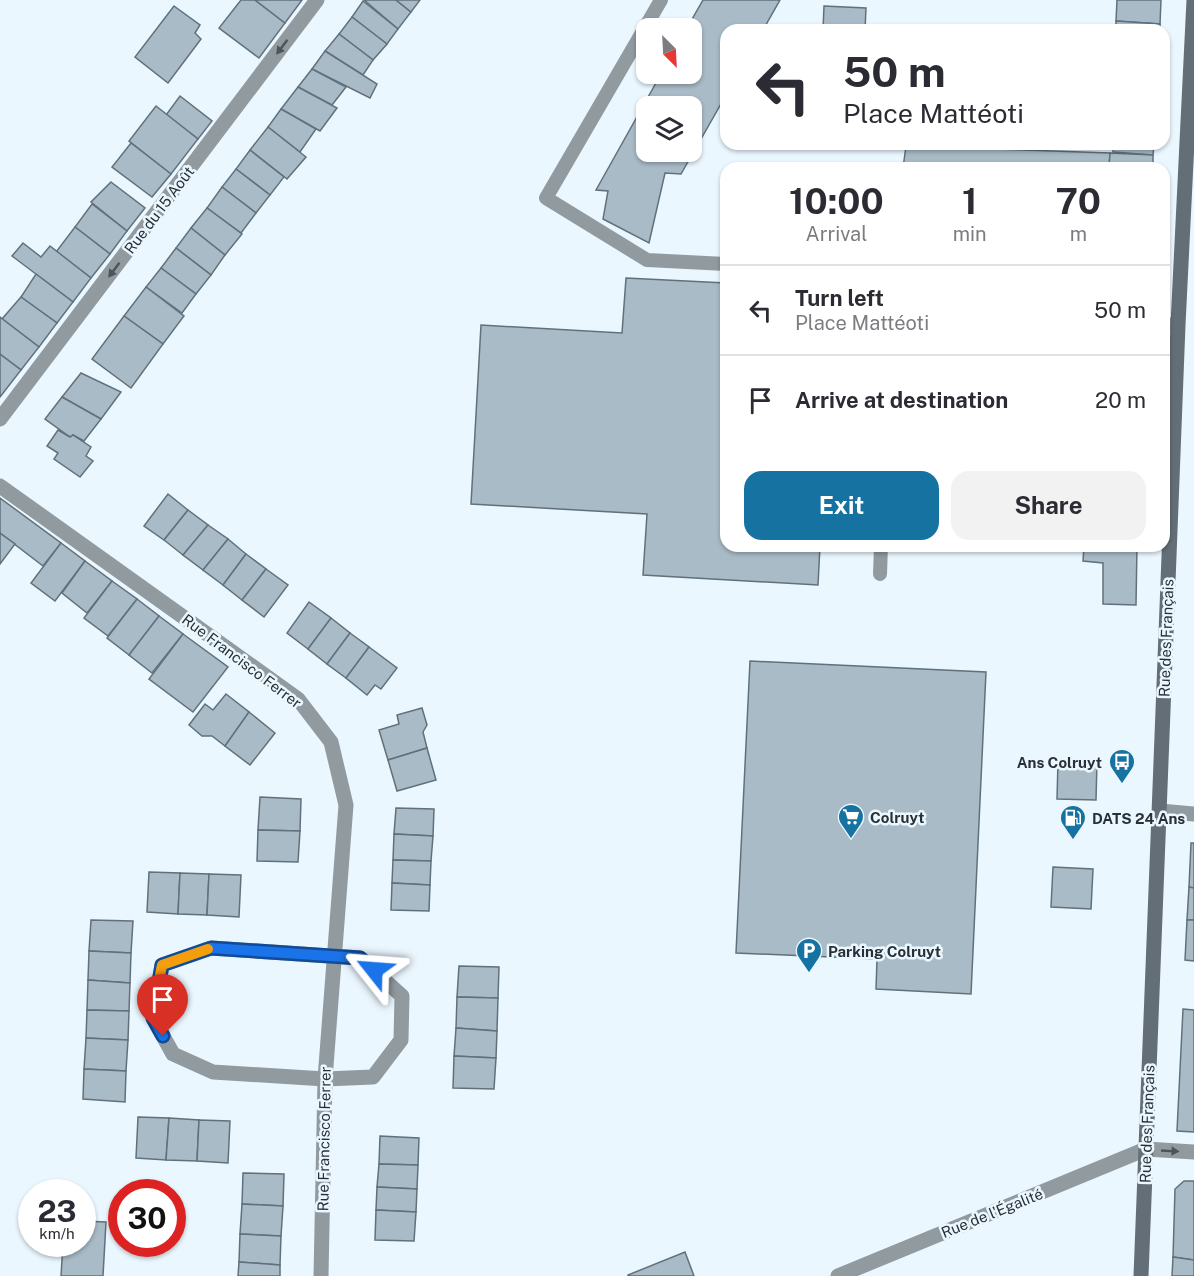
<!DOCTYPE html>
<meta charset="utf-8">
<style>
body{margin:0;font-family:"Public Sans",sans-serif;background:#f2f2f3;color:#2b2b33;height:100vh;display:flex;flex-direction:column;font-size:22px;white-space:nowrap}
*{box-sizing:border-box;margin:0}
p{font-size:20px;color:#7c7c81}
.icon{flex:none;width:33px;height:33px;fill:none;stroke:currentColor;stroke-width:2;stroke-linecap:round;stroke-linejoin:round}
.map{position:relative;flex:1;overflow:hidden}
.side{position:absolute;left:720px;top:162px;width:450px;height:390px;display:flex;flex-direction:column;background:#fff;border-radius:18px;box-shadow:0 2px 4px #0004}
.side>*{flex:none}
.hud{position:absolute;left:720px;top:24px;width:450px;height:126px;border-radius:18px;box-shadow:0 2px 4px #0004;background:#fff;color:#2b2b33;overflow:hidden}
.needle{width:39px;rotate:156deg}
.tools{position:absolute;left:636px;top:18px;display:grid;gap:12px}
.tools a{display:grid;place-items:center;width:66px;height:66px;border-radius:12px;background:#fff;box-shadow:0 2px 4px #0004;font-size:30px}
.speed{position:absolute;left:18px;top:1179px;display:flex;gap:12px;font-size:30px;font-weight:700;text-align:center}
.speed>*{display:grid;place-content:center;width:78px;height:78px;border-radius:50%;background:#fff;box-shadow:0 2px 4px #0004;line-height:1}
.speed small{font-size:15px;font-weight:400}
.speed .limit{border:9px solid #d22;background:#fff;color:#111}
.pin{position:absolute;display:grid;place-items:center;width:51px;height:51px;color:#fff;margin:-62px -26px;border-radius:50% 50% 50% 0;rotate:-45deg;box-shadow:0 0 6px #0007}
.pin .icon{rotate:45deg}
.me{position:absolute;width:66px;margin:-33px;rotate:298deg;stroke-linejoin:round;filter:drop-shadow(0 0 4px #0008)}
.turn{display:flex;align-items:center;gap:21px;height:126px;padding:0 24px;font-size:27px}
.turn .icon{width:78px;height:78px;stroke-width:2.5}
.turn b{display:block;font-size:42px;line-height:51px}
.eta{display:flex;justify-content:space-evenly;align-items:center;height:102px;text-align:center}
.eta b{font-size:36px;font-weight:700;line-height:42px}
.primary-button{display:flex;gap:12px;margin-top:auto;padding:12px 24px}
.primary-button a{flex:1;height:69px;border-radius:18px;background:#1673a1;color:#fff;font-size:24px;font-weight:700;line-height:69px;text-align:center}
.primary-button a+a{background:#f2f2f3;color:#2b2b33}
ul{padding:0;list-style:none}
li{display:flex;align-items:center;gap:18px;height:90px;padding:0 24px;border-top:2px solid #e1e1e2}
li div{flex:1}
li b{display:block;font-size:22px}
li em{font-style:normal}
.map>svg:first-child{display:block}
</style>
<div class="map">
<svg width="1194" height="1276" viewBox="0 0 1194 1276">
<rect width="100%" height="100%" fill="#ebf7ff"/>
<g fill="#a8bbc7" stroke="#60717d" stroke-width="1.5" fill-rule="evenodd">
<path d="M241,0H255L285,23L259,58L219,28Z"/>
<path d="M255,0H302L285,23Z"/>
<path d="M364,0H396L411,12L398,29Z"/>
<path d="M396,0H420L411,12Z"/>
<path d="M703,0H780L763,30H726V95L681,174L665,173L649,243L603,219L608,191L596,190L661,74H692V28H687ZM646,106H692V152H646Z"/>
<path d="M1117,0H1161L1160,24L1116,21Z"/>
<path d="M363,1L398,29L387,44L352,17Z"/>
<path d="M174,6L200,25L195,33L201,39L168,83L135,57Z"/>
<path d="M824,6L866,8L865,30H823Z"/>
<path d="M352,17L387,44L373,60L339,34Z"/>
<path d="M1116,21L1160,24V30H1116Z"/>
<path d="M339,34L373,60L363,75L325,51Z"/>
<path d="M325,51L377,84L370,98L312,69Z"/>
<path d="M312,69L346,87L332,105L298,87Z"/>
<path d="M298,87L337,108L320,131L281,109Z"/>
<path d="M180,96L212,121L198,139L166,115Z"/>
<path d="M156,106L198,139L171,174L129,141Z"/>
<path d="M281,109L316,129L300,152L268,127Z"/>
<path d="M268,127L306,157L287,179L250,150Z"/>
<path d="M131,143L171,174L152,197L112,167Z"/>
<path d="M1113,144H1154L1153,155L1113,152Z"/>
<path d="M906,146L1110,153L1109,168H903Z"/>
<path d="M250,150L284,177L270,195L236,169Z"/>
<path d="M1110,153L1153,155V168H1109Z"/>
<path d="M236,169L270,195L256,213L222,187Z"/>
<path d="M111,182L145,208L127,231L91,202Z"/>
<path d="M222,187L256,213L241,233L207,208Z"/>
<path d="M92,204L127,231L110,254L75,227Z"/>
<path d="M207,208L242,234L225,255L191,228Z"/>
<path d="M75,227L110,254L91,278L56,252Z"/>
<path d="M191,228L225,255L211,275L176,248Z"/>
<path d="M23,243L41,257L50,246L91,278L73,302L12,256Z"/>
<path d="M176,248L211,275L196,294L161,268Z"/>
<path d="M161,268L196,294L182,313L146,287Z"/>
<path d="M36,274L73,302L57,323L21,297Z"/>
<path d="M626,278L726,283V546H820L818,585L643,575L647,514L471,504L481,325L622,333Z"/>
<path d="M146,287L184,316L163,344L124,316Z"/>
<path d="M21,297L57,323L39,347L2,319Z"/>
<path d="M124,316L163,344L131,388L92,359Z"/>
<path d="M0,317L39,347L21,370L0,354Z"/>
<path d="M0,354L21,370L0,397Z"/>
<path d="M81,373L121,392L101,419L62,397Z"/>
<path d="M62,397L101,419L84,441L73,435L70,437L45,419Z"/>
<path d="M58,430L70,437L73,435L91,447L86,456L93,461L80,477L54,459L58,453L47,446Z"/>
<path d="M168,494L188,510L164,540L144,526Z"/>
<path d="M0,498L61,543L43,566L0,533Z"/>
<path d="M188,510L208,525L183,555L164,540Z"/>
<path d="M208,525L228,539L203,570L183,555Z"/>
<path d="M0,533L15,544L0,564Z"/>
<path d="M228,539L246,554L223,585L203,570Z"/>
<path d="M61,543L85,561L55,601L31,583Z"/>
<path d="M1084,546H1137L1136,605L1103,604V563L1083,561Z"/>
<path d="M246,554L266,569L242,600L223,585Z"/>
<path d="M85,561L112,581L87,613L62,593Z"/>
<path d="M266,569L288,585L264,617L242,600Z"/>
<path d="M112,581L137,599L108,636L84,618Z"/>
<path d="M137,599L159,616L129,655L107,638Z"/>
<path d="M309,602L331,618L308,649L287,633Z"/>
<path d="M159,616L183,634L152,673L129,655Z"/>
<path d="M331,618L350,633L327,664L308,649Z"/>
<path d="M350,633L369,647L346,678L327,664Z"/>
<path d="M183,634L228,667L193,712L149,679Z"/>
<path d="M369,647L397,668L381,689L375,685L367,695L346,678Z"/>
<path d="M750,661L986,672L971,994L876,989L877,959L736,953Z"/>
<path d="M226,694L249,712L225,746L212,736H202L189,725L205,704L213,710Z"/>
<path d="M422,708L427,725L423,732L427,748L388,760L379,730L399,724L397,715Z"/>
<path d="M249,712L275,733L250,765L225,746Z"/>
<path d="M427,748L436,780L397,791L388,760Z"/>
<path d="M1058,761L1097,762L1096,800L1057,799Z"/>
<path d="M260,797L301,799L300,831L258,830Z"/>
<path d="M396,808L434,809L433,836L394,834Z"/>
<path d="M258,830L300,831L298,862L257,861Z"/>
<path d="M394,834L433,836L431,861L393,860Z"/>
<path d="M1191,843H1194V888L1189,887Z"/>
<path d="M393,860L431,861L430,885L392,883Z"/>
<path d="M1053,867L1093,869L1091,909L1051,907Z"/>
<path d="M149,872L180,873L178,914L147,912Z"/>
<path d="M180,873L209,874L207,915L178,914Z"/>
<path d="M209,874L241,875L239,917L207,915Z"/>
<path d="M392,883L430,885L429,911L391,910Z"/>
<path d="M1189,887L1194,888V920H1187Z"/>
<path d="M91,920L133,921L131,953L89,951Z"/>
<path d="M1187,920H1194V961L1185,960Z"/>
<path d="M89,951L131,953L130,983L88,980Z"/>
<path d="M459,966L499,967L498,998L457,997Z"/>
<path d="M88,980L130,983L129,1011L87,1010Z"/>
<path d="M457,997L498,998L497,1031L456,1028Z"/>
<path d="M1183,1009L1194,1010V1132L1177,1131Z"/>
<path d="M87,1010L129,1011L128,1040L86,1038Z"/>
<path d="M456,1028L497,1031L496,1058L454,1056Z"/>
<path d="M86,1038L128,1040L126,1071L84,1069Z"/>
<path d="M454,1056L496,1058L494,1089L453,1088Z"/>
<path d="M84,1069L126,1071L125,1102L83,1099Z"/>
<path d="M138,1117L169,1118L166,1160L136,1158Z"/>
<path d="M169,1118L199,1120L197,1161L166,1160Z"/>
<path d="M199,1120L230,1121L228,1163L197,1161Z"/>
<path d="M380,1136L419,1138L418,1165L379,1164Z"/>
<path d="M379,1164L418,1165L417,1189L377,1187Z"/>
<path d="M243,1173L284,1174L283,1206L242,1204Z"/>
<path d="M1184,1181H1194V1260L1173,1257L1175,1189Z"/>
<path d="M377,1187L417,1189L416,1212L376,1210Z"/>
<path d="M242,1204L283,1206L281,1236L240,1234Z"/>
<path d="M376,1210L416,1212L414,1241L375,1240Z"/>
<path d="M82,1221L106,1222L103,1276H61L63,1244H82Z"/>
<path d="M240,1234L281,1236L280,1265L239,1262Z"/>
<path d="M685,1252L694,1276H628V1275Z"/>
<path d="M1173,1257L1194,1260V1276H1172Z"/>
<path d="M239,1262L280,1265V1276H238Z"/>
</g>
<g fill="none" stroke-linecap="round" stroke-linejoin="round">
<g stroke="#919a9f" stroke-width="14">
<path d="M661,0L546,198L647,260L726,264"/>
<path d="M1164,324L1178,325"/>
<path d="M880,574L881,546"/>
</g>
<g stroke="#919a9f" stroke-width="15">
<path d="M0,419L317,0"/>
<path d="M0,486L298,699L331,742L346,805L325,1079L321,1276"/>
<path d="M1160,811L1194,814"/>
<path d="M211,948L360,958L402,996L401,1040L373,1077L325,1079L213,1072L173,1054L153,1018L162,965Z"/>
<path d="M1146,1149L1194,1152"/>
</g>
<path stroke="#919a9f" stroke-width="15" d="M838,1276L1146,1149"/>
<path stroke="#636e76" stroke-width="15" d="M1141,1276L1178,325L1194,0"/>
</g>
<defs><path id="oneway-solid" d="M-6-.8H1V-3.2L6.5 0L1 3.2V.8H-6Z" transform="scale(1.5)"/></defs>
<g fill="#4d555a">
<use href="#oneway-solid" transform="translate(282 47) rotate(127)"/>
<use href="#oneway-solid" transform="translate(114 270) rotate(127)"/>
<use href="#oneway-solid" transform="translate(1170 1151) rotate(3)"/>
</g>
<g fill="none" stroke-linecap="round" stroke-linejoin="round">
<defs>
<path id="route" d="M163,1036L153,1018L162,965L211,948L360,958L374,970"/>
</defs>
<use href="#route" stroke="#114b97" stroke-width="15"/>
<use href="#route" stroke="#1a73e8" stroke-width="10"/>
<path stroke="#f59e0b" stroke-width="10" d="M160,975L162,965L208,949"/>
</g>
<defs>
<symbol id="bus-pin" viewBox="-11 -11 22 30"><path d="M0 17L-7.5 6A9.5 9.5 0 1 1 7.5 6Z" fill="#1673a1" stroke="#ebf7ff"/><path d="M-5-6H5V4H4V6H2V4H-2V6H-4V4H-5ZM-3.5-4V0h7V-4ZM-3.5 1.2v1.5H-2V1.2ZM2 1.2v1.5H3.5V1.2Z" fill="#fff"/></symbol>
<symbol id="supermarket-pin" viewBox="-11 -11 22 30"><path d="M0 17L-7.5 6A9.5 9.5 0 1 1 7.5 6Z" fill="#1673a1" stroke="#ebf7ff"/><path d="M-6-5.5h2.5l.6 2H6L4.5 2H-2.5L-4.4-4H-6ZM-1.5 3.2a1.3 1.3 0 1 0 .1 0ZM3 3.2a1.3 1.3 0 1 0 .1 0Z" fill="#fff"/></symbol>
<symbol id="fuel-pin" viewBox="-11 -11 22 30"><path d="M0 17L-7.5 6A9.5 9.5 0 1 1 7.5 6Z" fill="#1673a1" stroke="#ebf7ff"/><path d="M-5.5-6h7V0h2V4h1.3V-2.5L3-4.5l.8-.8L6-3V5H2.5V1h-1V6h-7ZM-4.2-4.7v3.2H.2V-4.7Z" fill="#fff"/></symbol>
<symbol id="parking-pin" viewBox="-11 -11 22 30"><path d="M0 17L-7.5 6A9.5 9.5 0 1 1 7.5 6Z" fill="#1673a1" stroke="#ebf7ff"/><path d="M-3.5-5.5H1a3.5 3.5 0 0 1 0 7H-1V5.5H-3.5ZM-1-3.4V-.6H.8a1.4 1.4 0 0 0 0-2.8Z" fill="#fff"/></symbol>
</defs>
<g fill-rule="evenodd">
<use href="#bus-pin" x="1107" y="747" width="30" height="40"/>
<use href="#supermarket-pin" x="836" y="802" width="30" height="40"/>
<use href="#fuel-pin" x="1058" y="803" width="30" height="40"/>
<use href="#parking-pin" x="794" y="936" width="30" height="40"/>
</g>
<g text-anchor="middle" dominant-baseline="central" stroke-width="5" stroke-linejoin="round" paint-order="stroke">
<g font-size="15" fill="#283035" stroke="#ebf7ff">
<text transform="translate(159 210) rotate(-53)">Rue du 15 Août</text>
<text transform="translate(1166 638) rotate(-88)">Rue des Français</text>
<text transform="translate(242 661) rotate(37)">Rue Francisco Ferrer</text>
<text transform="translate(1147 1124) rotate(-88)">Rue des Français</text>
<text transform="translate(324 1139) rotate(-89)">Rue Francisco Ferrer</text>
<text transform="translate(992 1213) rotate(-22)">Rue de l'Égalité</text>
</g>
<g font-size="15" font-weight="bold" fill="#283035" stroke="#ebf7ff" text-anchor="start">
<text x="1102" y="762" text-anchor="end">Ans Colruyt</text>
<text x="870" y="817">Colruyt</text>
<text x="1092" y="818">DATS 24 Ans</text>
<text x="828" y="951">Parking Colruyt</text>
</g>
</g>
</svg>
<div class="tools">
<a><svg class="needle" viewBox="-14 -14 28 28"><path d="M0-13l5 13h-10z" fill="#e53935"/><path d="M0 13l5-13h-10z" fill="#7c7c81"/></svg></a>
<a><svg class="icon" aria-label="layers" viewBox="0 0 24 24"><path d="M12 4l9 5-9 5-9-5zM3 14l9 5 9-5"/></svg></a>
</div>
<div class="speed"><div>23<small>km/h</small></div><div class="limit">30</div></div>
<div class="pin" style="left:163px;top:1036px;background:#d93025"><svg class="icon" aria-label="arrive" viewBox="0 0 24 24"><path d="M6 21V4h12l-3 4 3 4H6"/></svg></div>
<svg class="me" style="left:374px;top:970px" viewBox="-20 -20 40 40"><path d="M0-17L14 15 0 8-14 15z" fill="#1a73e8" stroke="#fff" stroke-width="4"/></svg>
<div class="hud">
<div class="turn"><svg class="icon" aria-label="left" viewBox="0 0 24 24"><path d="M17 20v-9H6M10 6l-5 5 5 5"/></svg><div><b>50 m</b>Place Mattéoti</div></div>
</div>
<section class="side">
<div class="eta">
<div><b>10:00</b><p>Arrival</p></div>
<div><b>1</b><p>min</p></div>
<div><b>70</b><p>m</p></div>
</div>
<ul>
<li><svg class="icon" aria-label="left" viewBox="0 0 24 24"><path d="M17 20v-9H6M10 6l-5 5 5 5"/></svg><div><b>Turn left</b><p>Place Mattéoti</p></div><em>50 m</em></li>
<li><svg class="icon" aria-label="arrive" viewBox="0 0 24 24"><path d="M6 21V4h12l-3 4 3 4H6"/></svg><div><b>Arrive at destination</b></div><em>20 m</em></li>
</ul>
<div class="primary-button"><a>Exit</a><a>Share</a></div>
</section>
</div>
